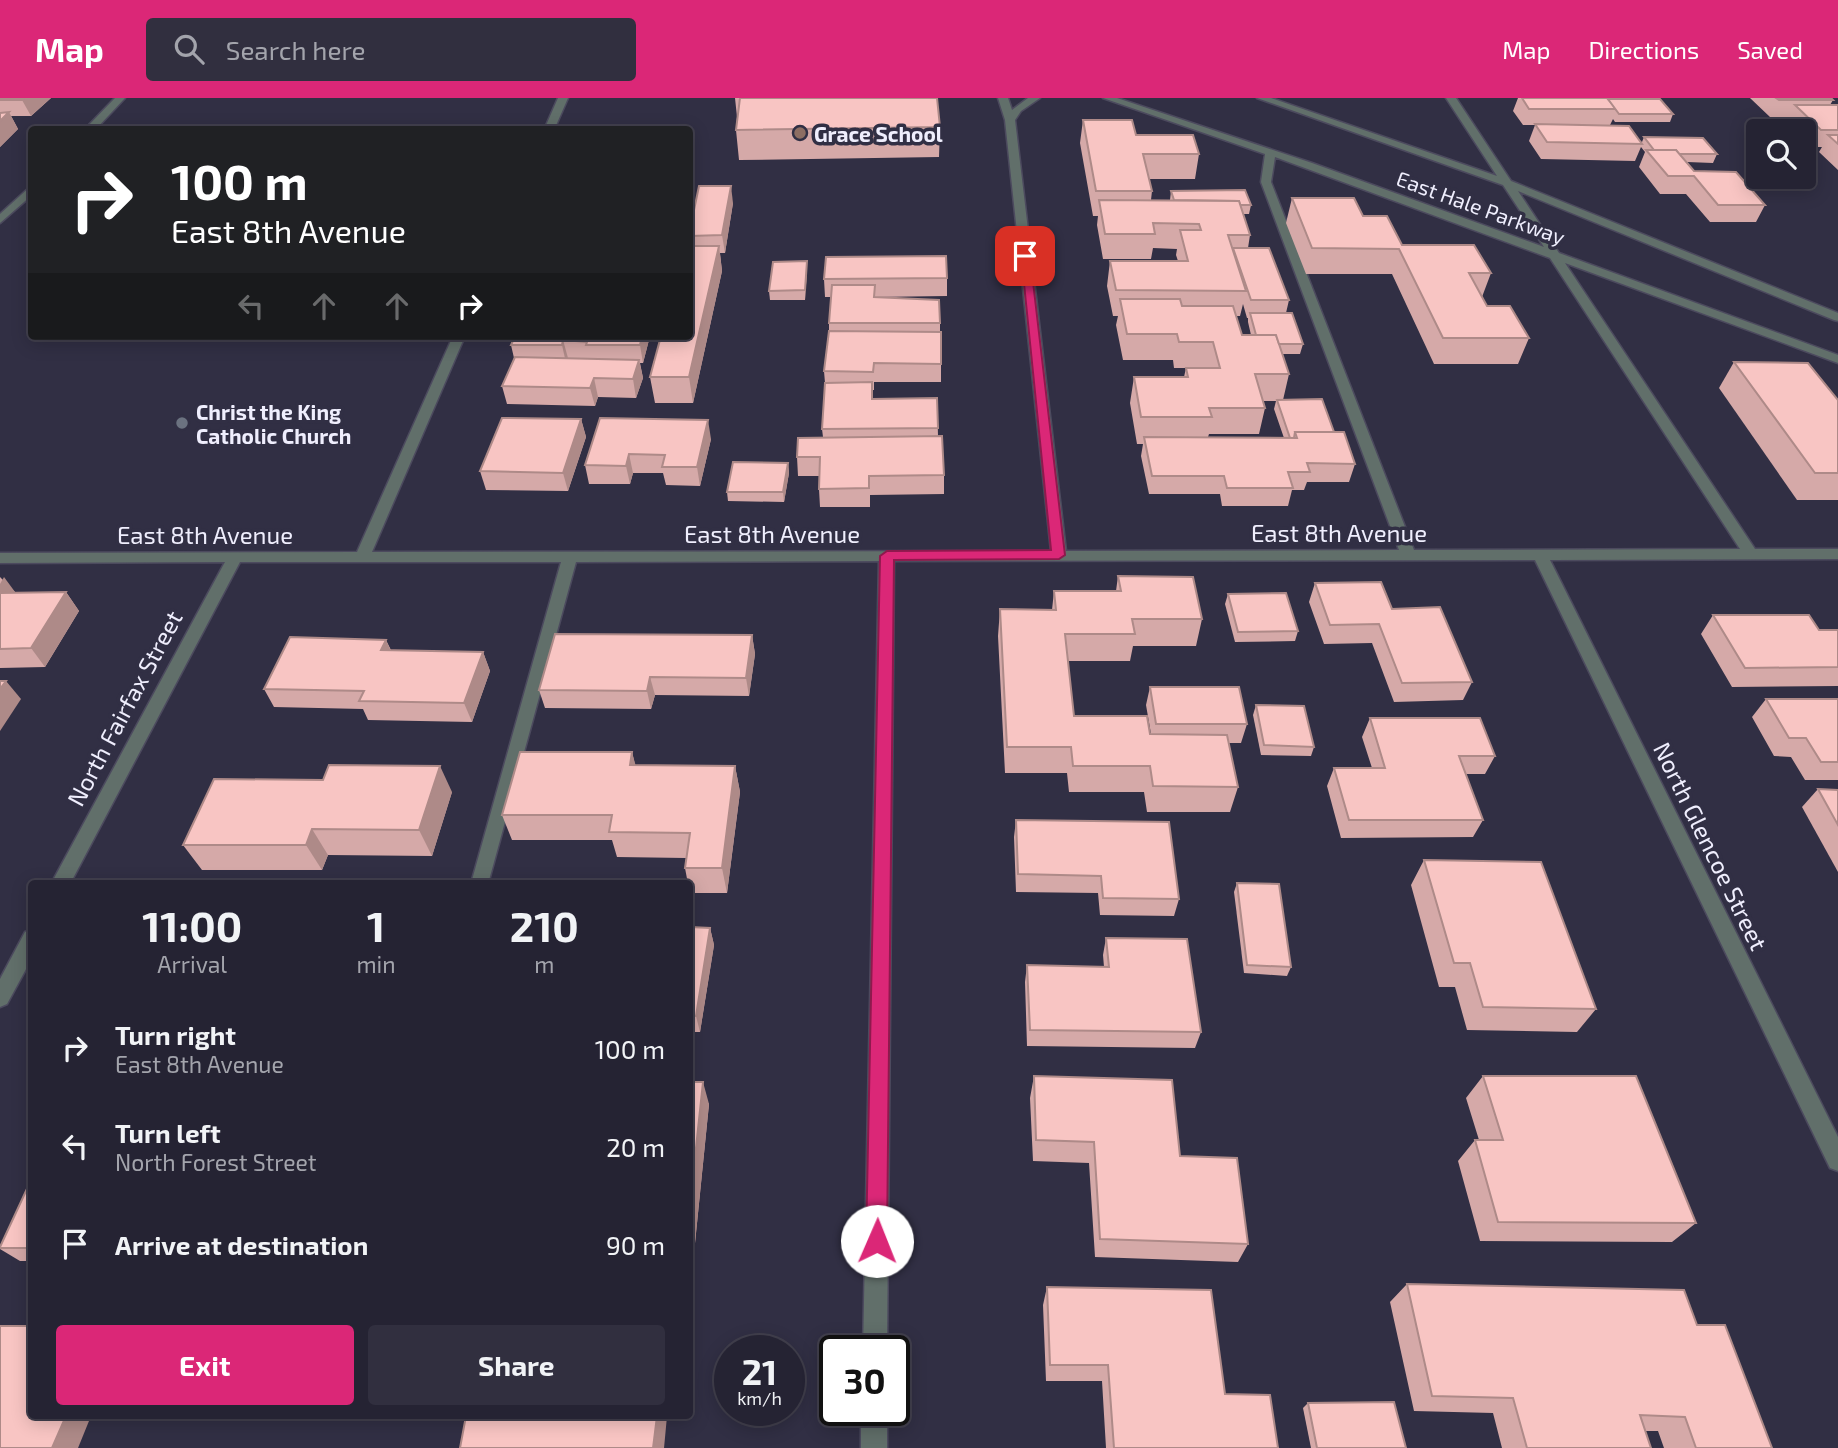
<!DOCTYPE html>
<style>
body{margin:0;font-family:"Exo 2",sans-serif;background:#312f3f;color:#f1f3f6;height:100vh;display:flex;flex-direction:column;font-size:26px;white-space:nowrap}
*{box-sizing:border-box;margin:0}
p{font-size:23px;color:#a3a4ac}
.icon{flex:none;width:38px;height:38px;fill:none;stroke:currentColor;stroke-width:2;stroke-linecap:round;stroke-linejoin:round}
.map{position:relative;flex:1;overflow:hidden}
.sheet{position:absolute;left:28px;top:782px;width:665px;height:539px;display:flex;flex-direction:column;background:#252333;border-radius:7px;box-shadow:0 4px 18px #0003,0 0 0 2px #42404e}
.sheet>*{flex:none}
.banner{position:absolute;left:28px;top:28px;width:665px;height:214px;border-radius:7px;box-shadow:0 4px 18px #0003,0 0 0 2px #42404e;background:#202124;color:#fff;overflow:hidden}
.fabs{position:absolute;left:1746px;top:21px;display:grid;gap:14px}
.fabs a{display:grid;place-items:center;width:70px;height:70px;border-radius:7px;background:#252333;box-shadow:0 4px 18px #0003,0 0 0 2px #42404e;font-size:35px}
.speed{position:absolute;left:714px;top:1237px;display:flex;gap:14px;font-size:35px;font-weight:700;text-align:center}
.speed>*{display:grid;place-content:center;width:91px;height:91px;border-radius:50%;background:#252333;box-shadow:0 4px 18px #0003,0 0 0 2px #42404e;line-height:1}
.speed small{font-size:18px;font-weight:400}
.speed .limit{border:4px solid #111;border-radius:10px;background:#fff;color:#111}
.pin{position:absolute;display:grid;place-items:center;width:60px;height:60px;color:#fff;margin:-30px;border-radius:14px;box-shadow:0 4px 10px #0006}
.me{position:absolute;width:77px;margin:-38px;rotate:1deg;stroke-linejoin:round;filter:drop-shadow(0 0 5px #0008)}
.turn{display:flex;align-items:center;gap:24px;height:147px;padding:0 28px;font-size:32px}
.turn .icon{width:91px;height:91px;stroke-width:2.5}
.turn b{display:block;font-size:49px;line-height:60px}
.lanes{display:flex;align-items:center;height:66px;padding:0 28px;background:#0003;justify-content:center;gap:35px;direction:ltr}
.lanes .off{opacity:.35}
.eta{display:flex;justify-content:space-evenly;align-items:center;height:119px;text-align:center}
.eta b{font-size:42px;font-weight:700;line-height:49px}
.action{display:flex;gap:14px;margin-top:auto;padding:14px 28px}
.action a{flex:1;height:80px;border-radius:7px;background:#db2777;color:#fff;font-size:28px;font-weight:700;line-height:80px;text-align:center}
.action a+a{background:#312f3f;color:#f1f3f6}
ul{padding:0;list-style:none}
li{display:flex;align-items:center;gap:21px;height:98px;padding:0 28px}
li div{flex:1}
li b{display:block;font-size:26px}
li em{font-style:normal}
header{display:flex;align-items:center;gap:42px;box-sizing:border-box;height:98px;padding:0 35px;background:#db2777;color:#fff}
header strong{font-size:33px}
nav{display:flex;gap:38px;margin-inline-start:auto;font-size:24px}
.search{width:490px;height:63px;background:#312f3f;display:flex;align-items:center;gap:18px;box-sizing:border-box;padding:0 24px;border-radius:7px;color:#a3a4ac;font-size:26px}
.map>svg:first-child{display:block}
</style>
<header>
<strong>Map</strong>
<div class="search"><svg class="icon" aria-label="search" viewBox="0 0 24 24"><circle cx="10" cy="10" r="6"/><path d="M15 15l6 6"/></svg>Search here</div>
<nav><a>Map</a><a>Directions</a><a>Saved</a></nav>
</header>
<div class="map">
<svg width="1838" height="1350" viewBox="0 0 1838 1350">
<rect width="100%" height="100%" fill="#312f44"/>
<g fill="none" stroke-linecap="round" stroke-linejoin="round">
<defs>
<g id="minor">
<path d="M115,0H125L95,32H84Z"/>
<path d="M558,0H568L554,32H544Z"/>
<path d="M998,0H1008L1012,12L1028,0H1040L1021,13L1015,22L1066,453L1399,452L1261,84L1265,56L1103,0H1117L1312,65L1544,149L1503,87L1257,0H1271L1497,78L1446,0H1456L1511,83L1838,215V223L1834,222L1518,93L1559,155L1838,257V265L1565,165L1755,451H1838V461L1550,462L1838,1039V1073L1830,1070L1535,462L894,463L887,1253H863L879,463L576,464L488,786H474L472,782L561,464H240L70,786H51L225,464L0,465V455L357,454L453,238H465L372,454L1051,453L1005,22ZM1275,59L1550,160L1740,451L1414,452L1271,84Z"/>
<path d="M32,87V97L0,125V116Z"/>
<path d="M32,832V860L7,906L0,909V881L25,834Z"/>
<rect x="861" y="1312" width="26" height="38"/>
</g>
</defs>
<use href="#minor" stroke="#4c4a5e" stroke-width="3"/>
<use href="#minor" fill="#616f6a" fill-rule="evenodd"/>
</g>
<g fill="#d5a9a8" fill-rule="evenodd">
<path d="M0,0H51L31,18H11L18,31L0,49Z"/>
<path d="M735,0H937L940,29L939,59L739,62L736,32L737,19Z"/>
<path d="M1518,0H1607L1608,1L1673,16L1670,24H1615L1613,21L1610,27L1642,44L1644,39L1717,56L1713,65L1687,64L1694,73L1765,107L1756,124H1710L1686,96H1660L1639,69L1645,54L1641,49L1635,63L1541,61L1529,43L1535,27H1523L1513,13Z"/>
<path d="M1750,0H1831L1833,2L1830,7H1838V72L1819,54L1822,49H1812L1804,41V33H1797L1787,23L1789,19H1770Z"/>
<path d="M1083,22L1199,56L1195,81H1149L1152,93L1151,102H1170L1171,93L1251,107L1249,116H1243L1250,137L1248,150L1289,202L1286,215L1303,246L1300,256H1282L1289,276L1283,302L1334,334L1355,366L1349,384H1307L1304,392H1292L1288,408H1222L1220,396H1149L1141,358L1143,346H1137L1130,305L1134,279H1184L1186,270H1208H1174L1173,262H1123L1116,227L1118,218H1113L1107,188L1110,163H1178L1176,157L1177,151L1153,150L1151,161H1103L1097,127L1098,118H1093L1080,45ZM1243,206L1247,220H1248V224L1251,237H1242L1236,218H1240ZM1263,303H1276L1274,311L1284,340L1208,339L1209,336H1259L1265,310Z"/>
<path d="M1292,100L1363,118L1402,147L1491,175L1482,199L1487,208L1529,240L1518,266H1434L1392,176H1306L1286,125Z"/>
<path d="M733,105L725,155H720L722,173L693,305H655L650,279L690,238V117H693Z"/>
<path d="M807,172L805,202H770L769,193Z"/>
<path d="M947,180V198L876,199L940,225V234H941V284H874V292H873V301L937,300L938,338L944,377V396L870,397V409H820L819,391V378H798L797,359L823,339L822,331L825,285L824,273L829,235V225L831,199H825L824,181Z"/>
<path d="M515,238H650L643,265H640L643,280L636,300L598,299L595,308L507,306L502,288L514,260L511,247Z"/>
<path d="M1734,264L1838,302V402H1797L1719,290Z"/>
<path d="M600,320L711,341L700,388L666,387L663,375H633L630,386H589L585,367Z"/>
<path d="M581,321L586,339L568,393L486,392L480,373Z"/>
<path d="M788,365L789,375L784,404L728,403L727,394Z"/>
<path d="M1118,478L1202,521L1196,548H1133L1130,563H1068L1074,618L1151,636L1146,607L1150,589L1247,626L1241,645H1229L1238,689L1230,714H1147L1144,694H1069L1067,675H1005L998,538L1000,511L1052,512L1054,493H1116Z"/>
<path d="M0,479L15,494H66L79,513L45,569L0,570Z"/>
<path d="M1315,485L1392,511L1472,584L1463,602L1394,604L1372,545L1324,546L1309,504Z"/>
<path d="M1228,496L1298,533L1295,543L1235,544L1225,506Z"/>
<path d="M1713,517L1819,532H1838V588L1732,589L1701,536Z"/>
<path d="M752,537L755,556L749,598L655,597L651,611L545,610L539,592Z"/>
<path d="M386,542L391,552L483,554L490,573L472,624L368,622L363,611L274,609L264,591Z"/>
<path d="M1766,601H1838V682H1805L1791,659L1774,658L1752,619Z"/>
<path d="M1256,607L1314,649L1311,658L1261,657L1253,617Z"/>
<path d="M1370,620L1495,658L1485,676H1466L1483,722L1473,739L1341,740L1327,688L1334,670H1372L1362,639Z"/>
<path d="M632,654L635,667L735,668L740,694L727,795H691L690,786H688L685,770L686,760L617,759L612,742H512L502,717Z"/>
<path d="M1818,691L1838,692V774L1802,709Z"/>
<path d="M452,694L432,758L328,757L322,772H202L183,747Z"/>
<path d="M1016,722L1179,801L1174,818L1100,817L1098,795L1016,794L1014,739Z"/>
<path d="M1424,762L1596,911L1577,934L1467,932L1455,889H1439L1411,787Z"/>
<path d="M1237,785L1291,869L1287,878L1244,875L1234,794Z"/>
<path d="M690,829L710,830L714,847L700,934H690Z"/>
<path d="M1106,840L1201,934L1195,950L1027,948L1025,884L1027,867L1104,869L1103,857Z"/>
<path d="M1034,978L1180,1058L1248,1146L1238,1164L1095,1159L1089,1065L1033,1063L1030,1000Z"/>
<path d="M1483,978L1696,1125L1672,1144L1480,1143L1458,1063L1475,1042H1479L1466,1000Z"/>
<path d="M690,984L709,1006L694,1155H690Z"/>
<path d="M32,1080V1163H20L0,1151Z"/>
<path d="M1407,1186L1697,1227L1772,1350H1664L1658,1333H1645L1651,1350H1502L1493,1315L1414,1313L1390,1204Z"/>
<path d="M1047,1189L1278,1350H1106L1102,1283H1046L1043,1207Z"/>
<path d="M1308,1305L1406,1350H1311L1303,1310Z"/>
</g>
<g fill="#ae8a88">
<path d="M24,0H51L31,18L22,2Z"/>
<path d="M9,14L18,31L0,49V23Z"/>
<path d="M731,88L733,105L725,155L722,137Z"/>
<path d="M719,148L722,173L693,305L689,279Z"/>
<path d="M807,163V172L805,202V192Z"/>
<path d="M642,238H650L643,265L640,247Z"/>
<path d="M563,242L568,260L566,265L562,247Z"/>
<path d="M639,262L643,280L636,300L633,281Z"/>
<path d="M594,280L598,299L595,308L590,290Z"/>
<path d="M581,321L586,339L568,393L563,375Z"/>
<path d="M708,322L711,341L700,388L697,369Z"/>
<path d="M629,356L633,375L630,386L626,368Z"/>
<path d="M788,365L789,375L784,404L783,394Z"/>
<path d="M4,479L18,498L0,502V486Z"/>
<path d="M66,494L79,513L45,569L31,550Z"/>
<path d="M752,537L755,556L749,598L746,580Z"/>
<path d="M386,542L394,560L381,552Z"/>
<path d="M483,554L490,573L472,624L464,605Z"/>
<path d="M650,579L655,597L651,611L647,593Z"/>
<path d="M6,583L21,601L0,633V591Z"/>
<path d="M632,654L639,680L630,667Z"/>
<path d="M440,668L452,694L432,758L419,732Z"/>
<path d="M735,668L740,694L727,795L722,770Z"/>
<path d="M312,731L328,757L322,772L306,747Z"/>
<path d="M710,830L714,847L700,934L696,918Z"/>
<path d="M703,984L709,1006L694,1155L690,1144V1106Z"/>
<path d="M66,1318H91L78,1350H52Z"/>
<path d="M657,1318H667L664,1350H653Z"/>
</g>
<g fill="#f8c5c3" stroke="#ae8a88" stroke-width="2">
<path d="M0,0H24L22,2H0Z"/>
<path d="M740,0H937L940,29L736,32Z"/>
<path d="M1522,0H1607L1617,11H1529Z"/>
<path d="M1776,0H1831L1833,2H1779Z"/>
<path d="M1608,1H1660L1673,16H1619Z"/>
<path d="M1795,7H1838V32H1821Z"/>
<path d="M9,14L0,23V15Z"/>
<path d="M1083,22H1132L1136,37H1193L1199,56H1143L1152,93H1096Z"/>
<path d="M1535,26L1629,28L1642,46L1547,44Z"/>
<path d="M1828,37H1838V46Z"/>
<path d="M1644,39L1703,40L1717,56H1679L1676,52H1654Z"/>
<path d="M1646,52H1676L1694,73L1736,74L1765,107H1718L1694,78H1668Z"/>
<path d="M699,88H731L722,137L690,138V117H693Z"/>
<path d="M1245,92L1251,107H1240L1239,103L1174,102L1171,93Z"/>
<path d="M1292,100H1354L1363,118H1387L1402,147H1474L1491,175H1469L1487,208H1510L1529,240H1443L1399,151L1312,150Z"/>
<path d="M1099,102L1239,103L1250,137H1228L1246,193L1116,192L1110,163H1188L1180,132H1201L1199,126L1153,125L1155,136H1105Z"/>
<path d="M690,148H719L689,279H650L661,238H690Z"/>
<path d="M1233,150H1269L1289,202H1251Z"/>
<path d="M946,158L947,180L824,181L826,159Z"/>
<path d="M807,163L805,192L769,193L773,164Z"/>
<path d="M832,187H875L874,199L939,202L940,225H829Z"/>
<path d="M1120,201H1180L1182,208H1233L1242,237H1276L1289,276H1255L1265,310H1209L1212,319H1141L1134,279H1188L1186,270H1220L1213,244H1179L1177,236H1127Z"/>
<path d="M1250,215H1292L1303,246H1279L1276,237H1256Z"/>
<path d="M829,233L941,234V266L874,265L873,274L824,273Z"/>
<path d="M515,238H642L640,247H586L587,244L563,242L562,247H511Z"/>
<path d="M515,259L639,262L633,281L594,280L590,290L502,288Z"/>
<path d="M1734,264L1808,265L1838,302V375H1815Z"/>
<path d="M872,284V301L937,300L938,330L822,331L825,285Z"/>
<path d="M1322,301L1334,334H1295L1294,340H1290L1277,302Z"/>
<path d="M502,320L581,321L563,375L480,373Z"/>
<path d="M600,320L708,322L697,369H662L665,357L629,356L626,368L585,367Z"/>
<path d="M1295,334H1344L1355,366L1307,365L1310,374H1288L1293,390H1227L1224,378H1152L1144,339L1297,340Z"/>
<path d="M942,338L944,377L869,378V390L819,391L820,359H797L798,340Z"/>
<path d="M733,364L788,365L783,394H727Z"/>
<path d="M1118,478L1193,479L1202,521H1132L1135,536H1065L1074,618H1147L1150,636L1227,637L1238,689L1153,688L1150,668H1073L1071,649H1007L1000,511L1056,512L1054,493H1121Z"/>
<path d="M1381,484L1392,511L1440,509L1472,584L1402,585L1379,526L1330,527L1315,485Z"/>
<path d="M66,494L31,550L0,551V495Z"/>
<path d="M1286,495L1298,533L1238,534L1228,496Z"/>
<path d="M1713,517H1809L1819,532H1838V569L1745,570Z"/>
<path d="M555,536L752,537L746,580L650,579L647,593L539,592Z"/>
<path d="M290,539L386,542L381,552L483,554L464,605L359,603L364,593L264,591Z"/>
<path d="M0,583H6L0,591Z"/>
<path d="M1150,589H1239L1247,626H1156Z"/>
<path d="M1766,601H1838V664H1821L1806,640H1789Z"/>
<path d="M1256,607L1304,608L1314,649L1264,647Z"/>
<path d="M1370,620H1480L1495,658H1459L1483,722H1349L1334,670H1385Z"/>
<path d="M520,654H632L630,667L735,668L722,770H685L690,735L609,734L612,717H502Z"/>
<path d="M329,667L440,668L419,732L312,731L306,747H183L214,681L323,682Z"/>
<path d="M1818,691L1838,692V727Z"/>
<path d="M1016,722L1169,724L1179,801L1103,800L1101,778L1018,776Z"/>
<path d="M1424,762L1541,764L1596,911L1483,909L1470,865H1454Z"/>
<path d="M1237,785L1279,786L1291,869L1247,867Z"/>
<path d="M690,829L710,830L696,918H690Z"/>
<path d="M1106,840L1187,841L1201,934L1030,932L1027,867L1109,869Z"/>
<path d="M1034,978L1172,982L1180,1058L1237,1060L1248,1146L1100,1141L1094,1044L1036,1042Z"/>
<path d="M1483,978H1636L1696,1125L1498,1124L1475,1042H1503Z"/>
<path d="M690,984H703L690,1106Z"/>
<path d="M32,1080V1150H0V1149Z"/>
<path d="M1407,1186L1684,1192L1697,1227H1725L1772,1350H1696L1685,1319L1640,1317L1651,1350H1527L1513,1300L1432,1298Z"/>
<path d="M1047,1189L1211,1192L1225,1296L1270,1297L1278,1350H1114L1108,1267H1050Z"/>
<path d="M0,1228H32V1318H66L52,1350H0Z"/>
<path d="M1394,1304L1406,1350H1317L1308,1305Z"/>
<path d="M466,1318H657L653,1350H460Z"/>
</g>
<path fill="#db2777" stroke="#8e194d" stroke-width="2" d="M1021,156L1030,158L1065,457L1059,461L894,462L887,1143L884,1151L877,1154L869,1151L866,1143L880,458L887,453L1051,452Z"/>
<circle fill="#8d6e63" stroke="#312f44" stroke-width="2.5" cx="800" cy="35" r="7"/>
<circle fill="#6b7280" stroke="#312f44" stroke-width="2.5" cx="182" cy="325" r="7"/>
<g text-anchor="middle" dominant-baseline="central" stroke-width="7" stroke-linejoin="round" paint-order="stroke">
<g font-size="21" font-weight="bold" fill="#efeefd" stroke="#312f44" text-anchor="start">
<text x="814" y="35">Grace School</text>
<text x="196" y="313">Christ the King<tspan x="196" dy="24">Catholic Church</tspan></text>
</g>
<g font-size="21" fill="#efeefd" stroke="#312f44">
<text transform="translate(1481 109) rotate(20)">East Hale Parkway</text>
</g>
<g font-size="24" fill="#efeefd" stroke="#312f44">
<text x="1339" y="434">East 8th Avenue</text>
<text x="772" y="435">East 8th Avenue</text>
<text x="205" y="436">East 8th Avenue</text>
<text transform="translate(124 610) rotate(-62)">North Fairfax Street</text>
<text transform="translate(1711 748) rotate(64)">North Glencoe Street</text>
</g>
</g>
</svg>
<div class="fabs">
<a><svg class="icon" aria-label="search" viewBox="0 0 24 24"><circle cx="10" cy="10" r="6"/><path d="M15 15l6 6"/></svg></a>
</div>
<div class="speed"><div>21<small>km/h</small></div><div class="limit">30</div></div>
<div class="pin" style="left:1025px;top:158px;background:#d93025"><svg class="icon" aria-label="arrive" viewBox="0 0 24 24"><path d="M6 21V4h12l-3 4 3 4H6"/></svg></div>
<svg class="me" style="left:877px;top:1143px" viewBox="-20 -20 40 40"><circle r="19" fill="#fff"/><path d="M0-13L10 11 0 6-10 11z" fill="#db2777"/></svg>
<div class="banner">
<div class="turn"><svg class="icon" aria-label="right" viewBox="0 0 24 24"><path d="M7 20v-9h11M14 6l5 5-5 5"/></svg><div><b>100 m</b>East 8th Avenue</div></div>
<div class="lanes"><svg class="icon off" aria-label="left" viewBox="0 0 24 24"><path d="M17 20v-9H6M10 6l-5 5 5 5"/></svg><svg class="icon off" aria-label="ahead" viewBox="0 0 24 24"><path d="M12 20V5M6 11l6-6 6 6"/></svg><svg class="icon off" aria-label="ahead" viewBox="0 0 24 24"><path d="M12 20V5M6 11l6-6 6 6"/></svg><svg class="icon" aria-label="right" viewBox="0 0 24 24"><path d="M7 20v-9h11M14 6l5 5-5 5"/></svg></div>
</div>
<section class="sheet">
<div class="eta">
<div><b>11:00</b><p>Arrival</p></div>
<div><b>1</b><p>min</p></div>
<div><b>210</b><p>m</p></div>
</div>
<ul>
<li><svg class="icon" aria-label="right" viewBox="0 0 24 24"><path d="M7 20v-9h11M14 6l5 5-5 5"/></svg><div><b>Turn right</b><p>East 8th Avenue</p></div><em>100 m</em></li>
<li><svg class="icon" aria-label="left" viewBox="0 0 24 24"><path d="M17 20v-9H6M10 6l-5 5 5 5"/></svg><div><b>Turn left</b><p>North Forest Street</p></div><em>20 m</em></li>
<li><svg class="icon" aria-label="arrive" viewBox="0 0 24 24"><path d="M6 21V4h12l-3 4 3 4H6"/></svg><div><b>Arrive at destination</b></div><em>90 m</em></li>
</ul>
<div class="action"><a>Exit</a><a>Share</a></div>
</section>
</div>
